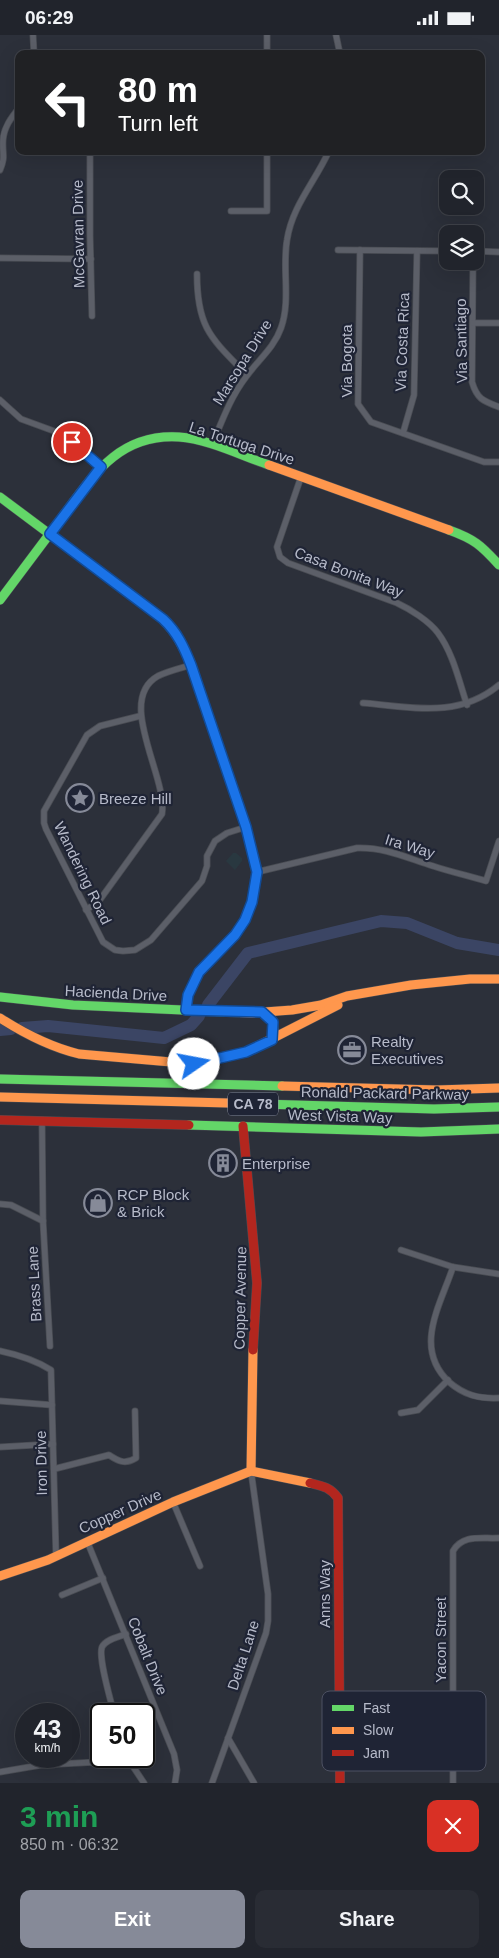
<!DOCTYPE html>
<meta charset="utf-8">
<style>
body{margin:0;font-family:Arial,sans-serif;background:#292c34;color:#f1f3f6;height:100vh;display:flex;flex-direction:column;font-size:19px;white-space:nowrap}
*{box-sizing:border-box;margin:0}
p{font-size:16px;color:#a2a4a9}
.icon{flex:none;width:28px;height:28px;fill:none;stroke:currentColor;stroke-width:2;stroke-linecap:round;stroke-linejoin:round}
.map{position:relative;height:1748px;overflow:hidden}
.drawer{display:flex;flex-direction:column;background:#21242c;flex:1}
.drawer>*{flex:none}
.top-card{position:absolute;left:15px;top:15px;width:470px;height:105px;border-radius:10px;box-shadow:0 5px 20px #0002,0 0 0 1px #3e4148;background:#202124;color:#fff;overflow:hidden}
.fabs{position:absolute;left:439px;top:135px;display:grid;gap:10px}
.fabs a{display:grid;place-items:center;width:45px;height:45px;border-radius:10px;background:#21242c;box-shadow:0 5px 20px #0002,0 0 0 1px #3e4148;font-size:25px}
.speed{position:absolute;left:15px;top:1668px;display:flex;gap:10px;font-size:25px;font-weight:700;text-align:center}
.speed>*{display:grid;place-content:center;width:65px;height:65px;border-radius:50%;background:#21242c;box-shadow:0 5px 20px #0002,0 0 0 1px #3e4148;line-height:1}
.speed small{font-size:12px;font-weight:400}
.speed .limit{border:2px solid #111;border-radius:8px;background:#fff;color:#111}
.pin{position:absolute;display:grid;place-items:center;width:42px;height:42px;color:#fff;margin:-21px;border:2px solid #fff;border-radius:50%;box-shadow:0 1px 5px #0007}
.me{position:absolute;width:55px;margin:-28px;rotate:78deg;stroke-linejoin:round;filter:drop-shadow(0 0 4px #0008)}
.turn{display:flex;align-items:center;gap:18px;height:105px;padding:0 20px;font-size:22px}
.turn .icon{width:65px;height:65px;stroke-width:2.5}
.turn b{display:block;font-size:35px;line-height:42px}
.round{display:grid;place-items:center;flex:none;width:52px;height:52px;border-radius:10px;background:#292c34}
.headline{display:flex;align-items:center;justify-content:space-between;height:85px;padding:0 20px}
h1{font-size:30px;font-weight:700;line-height:38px;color:#1e9e55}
.primary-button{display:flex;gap:10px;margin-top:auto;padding:10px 20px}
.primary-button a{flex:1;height:58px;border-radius:10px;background:#868a98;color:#fff;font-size:20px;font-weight:700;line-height:58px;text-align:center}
.primary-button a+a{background:#292c34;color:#f1f3f6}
.status{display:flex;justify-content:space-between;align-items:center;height:35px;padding:0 25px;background:#21242c;direction:ltr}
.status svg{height:14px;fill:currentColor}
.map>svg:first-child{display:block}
</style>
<div class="status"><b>06:29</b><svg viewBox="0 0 49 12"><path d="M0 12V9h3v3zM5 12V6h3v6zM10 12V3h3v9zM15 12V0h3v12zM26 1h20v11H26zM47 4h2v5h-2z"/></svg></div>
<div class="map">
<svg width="499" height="1748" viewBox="0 0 499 1748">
<rect width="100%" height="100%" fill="#2c303a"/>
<path fill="#293840" d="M233,818H236L242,823V826L235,835L226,826Z"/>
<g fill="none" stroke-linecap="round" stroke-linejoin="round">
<g stroke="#3b4564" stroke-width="12">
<path d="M208,970L248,918L381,886L407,888L457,908L499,915"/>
<path d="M22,993L48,991L164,1003L191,990L199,981"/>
<path d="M0,995L11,994"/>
</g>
<defs>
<g id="street">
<path d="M33,0L34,19"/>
<path d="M267,0V19"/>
<path d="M336,0L340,19"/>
<path d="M90,116V200L92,281"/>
<path d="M0,135C6,121 2,119 3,105C4,92 11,83 19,73"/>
<path d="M231,176H267V116"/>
<path d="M338,215L448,216"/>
<path d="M360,215L358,369L371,387L484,427H499"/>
<path d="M475,216L499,217"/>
<path d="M0,223L91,224"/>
<path d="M473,226L472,347C477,364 483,366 499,372"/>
<path d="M197,239C197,293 211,303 247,340"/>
<path d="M473,288H499"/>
<path d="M0,365L21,384L62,399L101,431"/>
<path d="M403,398L414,360L417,216"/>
<path d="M212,410C222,386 230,363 246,342C258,325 274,313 281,293C291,265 282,234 287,205C292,171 315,147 329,116"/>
<path d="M301,442L277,512L280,522L288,528L397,568C410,574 429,586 438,598C453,618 459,646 467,670"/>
<path d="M363,668C412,672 458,684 499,650"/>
<path d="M140,681L100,691L87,700L44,776V788L46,794L103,907L115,915L123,916L135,915L151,905L202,846L207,831V821L215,806L227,798L246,792"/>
<path d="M257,837L357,813C385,812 407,823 433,831C451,837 469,841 486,846L499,806"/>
<path d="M86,875L99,866L162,779C168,742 115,665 158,641C168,636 181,633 191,630"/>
<path d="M42,1085L43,1186L50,1311"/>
<path d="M0,1169L11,1170L43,1186"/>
<path d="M401,1215L453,1232L499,1239"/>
<path d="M453,1232C440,1271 413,1313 449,1347C464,1360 479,1364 499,1363"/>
<path d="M0,1316C19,1320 35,1325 51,1335L56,1520"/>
<path d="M0,1366L52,1370"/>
<path d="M401,1378L418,1375L448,1345"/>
<path d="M0,1412L53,1409"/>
<path d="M54,1434L109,1420C118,1426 125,1430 136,1423L135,1376"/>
<path d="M173,1467L200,1531"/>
<path d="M87,1506L174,1719L177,1735L175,1748"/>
<path d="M62,1560L103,1543"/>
<path d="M114,1679C111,1666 98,1623 102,1612C106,1604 119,1602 126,1599"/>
<path d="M228,1703L254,1748"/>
<path d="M126,1721L144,1748"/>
<path d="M0,1737L41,1730L97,1727L108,1721"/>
<path d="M212,1748L266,1598L268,1586V1559L251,1436"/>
<path d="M453,1748V1516C463,1499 481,1504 499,1503"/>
</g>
<g id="fast">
<path d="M0,462L163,584L176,600L190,626"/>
<path d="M449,495C474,504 481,510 499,530"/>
<path d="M0,565C19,540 38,514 57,489C90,445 116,398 179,402C208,404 242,421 269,430"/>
<path d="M0,962L73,970L226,977"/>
<path d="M0,1044L282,1051"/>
<path d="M261,1069L434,1074L499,1072"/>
<path d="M189,1090L421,1097L499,1094"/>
</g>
<g id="slow">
<path d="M269,430L449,495"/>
<path d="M185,975L188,960L199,937L235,900L245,885L252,867L257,837L246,792L190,626"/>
<path d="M226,977L252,978L292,975L321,970L347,961L411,950L470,944H499"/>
<path d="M262,977L273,987L274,998L272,1005"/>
<path d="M0,983C25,999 50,1012 79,1019L194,1029L246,1017L338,970"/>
<path d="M282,1051L437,1055L499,1053"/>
<path d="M0,1062L261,1069"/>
<path d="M251,1436L253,1315"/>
<path d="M0,1541L48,1525L173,1467L251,1436L310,1448"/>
</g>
<g id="jam">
<path d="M0,1085L189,1090"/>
<path d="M243,1091L257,1248L253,1315"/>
<path d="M310,1448C322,1451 330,1452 338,1463L340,1748"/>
</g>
</defs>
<use href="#street" stroke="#4a4d54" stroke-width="7"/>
<use href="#fast" stroke="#4a4d54" stroke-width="10"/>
<use href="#slow" stroke="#4a4d54" stroke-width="10"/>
<use href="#jam" stroke="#4a4d54" stroke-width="10"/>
<use href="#street" stroke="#5c5f68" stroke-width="5.5"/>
<use href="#fast" stroke="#63d668" stroke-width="9"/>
<use href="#slow" stroke="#ff974d" stroke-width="9"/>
<use href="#jam" stroke="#b3261e" stroke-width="9"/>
</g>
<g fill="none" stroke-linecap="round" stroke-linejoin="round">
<defs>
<path id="route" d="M72,407L101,432L50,499L163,584C177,597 184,612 191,630L246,792L257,837L252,867L245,885L235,900L199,937L188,960L186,975L262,977L273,987L272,1005L246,1017L194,1029"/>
</defs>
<use href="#route" stroke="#114b97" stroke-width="12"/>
<use href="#route" stroke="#1a73e8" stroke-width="9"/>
</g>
<defs>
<symbol id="sight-ring" viewBox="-11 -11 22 22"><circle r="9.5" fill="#1f2435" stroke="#868a98" stroke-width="1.5"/><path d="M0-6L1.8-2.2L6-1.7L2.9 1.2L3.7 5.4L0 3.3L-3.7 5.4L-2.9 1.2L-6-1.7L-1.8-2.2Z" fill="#868a98"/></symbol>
<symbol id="office-ring" viewBox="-11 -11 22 22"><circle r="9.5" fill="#1f2435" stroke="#868a98" stroke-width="1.5"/><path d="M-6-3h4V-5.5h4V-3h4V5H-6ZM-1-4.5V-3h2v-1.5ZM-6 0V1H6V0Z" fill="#868a98"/></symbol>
<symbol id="building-ring" viewBox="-11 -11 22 22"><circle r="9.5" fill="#1f2435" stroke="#868a98" stroke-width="1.5"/><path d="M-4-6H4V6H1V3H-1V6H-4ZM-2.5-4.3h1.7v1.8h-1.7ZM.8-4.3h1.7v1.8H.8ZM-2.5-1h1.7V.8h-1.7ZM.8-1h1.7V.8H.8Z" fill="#868a98"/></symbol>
<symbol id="shop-ring" viewBox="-11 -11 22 22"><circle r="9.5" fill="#1f2435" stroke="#868a98" stroke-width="1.5"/><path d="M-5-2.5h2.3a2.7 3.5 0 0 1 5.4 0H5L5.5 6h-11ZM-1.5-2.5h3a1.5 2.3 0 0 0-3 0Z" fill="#868a98"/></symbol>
</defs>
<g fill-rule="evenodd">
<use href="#sight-ring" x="64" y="747" width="32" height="32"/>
<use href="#office-ring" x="336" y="999" width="32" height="32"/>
<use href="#building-ring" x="207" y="1112" width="32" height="32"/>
<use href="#shop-ring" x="82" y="1152" width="32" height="32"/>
</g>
<g text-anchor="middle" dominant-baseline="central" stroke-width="4.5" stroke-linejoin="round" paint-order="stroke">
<rect fill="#1f2435" stroke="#898e9d" stroke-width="1" x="228" y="1057.5" width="50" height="23" rx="4"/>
<g font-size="14" font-weight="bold" fill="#b7bbca">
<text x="253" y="1069">CA 78</text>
</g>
<g font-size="15" fill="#b7bbca" stroke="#1f2435">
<text transform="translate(78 199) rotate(-91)">McGavran Drive</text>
<text transform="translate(461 306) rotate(-91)">Via Santiago</text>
<text transform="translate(402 307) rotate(-88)">Via Costa Rica</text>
<text transform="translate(346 326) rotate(-90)">Via Bogota</text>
<text transform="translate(242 327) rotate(-58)">Marsopa Drive</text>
<text transform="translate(242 408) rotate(18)">La Tortuga Drive</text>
<text transform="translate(349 537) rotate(21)">Casa Bonita Way</text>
<text transform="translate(410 811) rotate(17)">Ira Way</text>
<text transform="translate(83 838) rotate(64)">Wandering Road</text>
<text transform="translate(116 958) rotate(3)">Hacienda Drive</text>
<text transform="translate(385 1058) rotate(1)">Ronald Packard Parkway</text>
<text transform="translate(340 1081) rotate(2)">West Vista Way</text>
<text transform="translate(34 1249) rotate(-93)">Brass Lane</text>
<text transform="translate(240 1263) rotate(-89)">Copper Avenue</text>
<text transform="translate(41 1428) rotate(-91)">Iron Drive</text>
<text transform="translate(120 1476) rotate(-24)">Copper Drive</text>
<text transform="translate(324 1559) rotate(-90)">Anns Way</text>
<text transform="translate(440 1605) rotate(-90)">Yacon Street</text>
<text transform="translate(243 1620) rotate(-72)">Delta Lane</text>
<text transform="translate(148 1621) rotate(68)">Cobalt Drive</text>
</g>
<g font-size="15" fill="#b7bbca" stroke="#1f2435" text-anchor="start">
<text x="99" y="763">Breeze Hill</text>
<text x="371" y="1006">Realty<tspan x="371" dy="17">Executives</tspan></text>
<text x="242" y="1128">Enterprise</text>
<text x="117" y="1159">RCP Block<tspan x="117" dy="17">&amp; Brick</tspan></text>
</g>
</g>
<rect x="322" y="1656" width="164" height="80" rx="8" fill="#1f2435" stroke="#4d5162" stroke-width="1"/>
<rect x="332" y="1670" width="22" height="6" fill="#63d668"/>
<rect x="332" y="1692" width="22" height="7" fill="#ff974d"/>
<rect x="332" y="1715" width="22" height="6" fill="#b3261e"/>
<g font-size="14" fill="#b7bbca">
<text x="363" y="1678">Fast</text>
<text x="363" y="1700">Slow</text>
<text x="363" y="1723">Jam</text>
</g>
</svg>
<div class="fabs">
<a><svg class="icon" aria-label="search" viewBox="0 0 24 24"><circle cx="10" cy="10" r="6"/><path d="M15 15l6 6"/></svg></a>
<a><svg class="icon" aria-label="layers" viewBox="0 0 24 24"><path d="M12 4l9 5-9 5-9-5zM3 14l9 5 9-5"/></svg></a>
</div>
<div class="speed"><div>43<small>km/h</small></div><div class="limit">50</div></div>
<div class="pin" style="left:72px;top:407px;background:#d93025"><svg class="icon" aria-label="arrive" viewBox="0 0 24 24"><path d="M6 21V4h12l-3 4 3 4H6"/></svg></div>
<svg class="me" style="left:194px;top:1029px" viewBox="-20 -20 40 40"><circle r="19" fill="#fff"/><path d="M0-13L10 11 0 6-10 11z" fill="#1a73e8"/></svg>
<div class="top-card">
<div class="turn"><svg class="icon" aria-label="left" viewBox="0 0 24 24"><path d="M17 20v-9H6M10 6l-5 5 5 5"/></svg><div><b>80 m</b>Turn left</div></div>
</div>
</div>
<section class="drawer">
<div class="headline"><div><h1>3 min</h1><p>850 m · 06:32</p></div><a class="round" style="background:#d93025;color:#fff"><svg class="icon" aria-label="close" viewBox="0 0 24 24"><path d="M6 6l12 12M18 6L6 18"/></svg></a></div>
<div class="primary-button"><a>Exit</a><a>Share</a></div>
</section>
